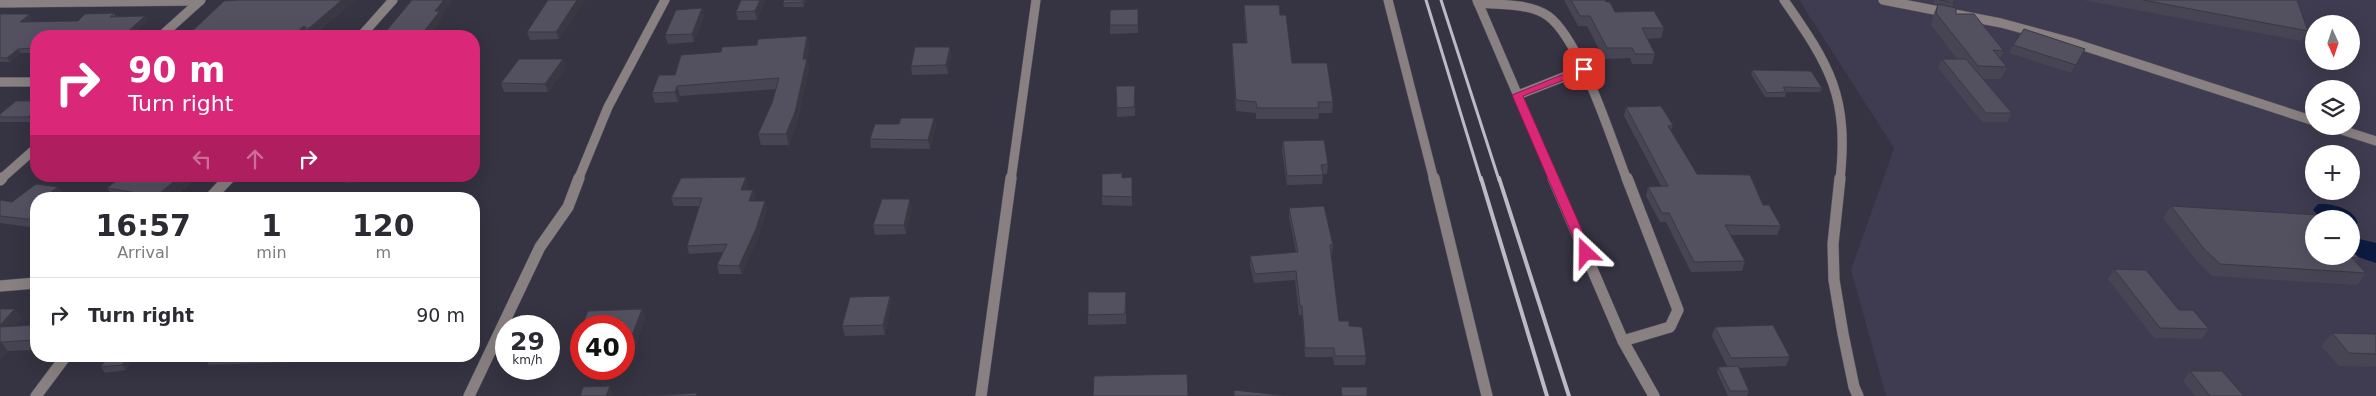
<!DOCTYPE html>
<meta charset="utf-8">
<style>
body{margin:0;font-family:"DejaVu Sans",sans-serif;background:#f7f7f7;color:#2b2b33;height:100vh;display:flex;flex-direction:column;font-size:19px;white-space:nowrap}
*{box-sizing:border-box;margin:0}
p{font-size:16px;color:#7c7c81}
.icon{flex:none;width:28px;height:28px;fill:none;stroke:currentColor;stroke-width:2;stroke-linecap:round;stroke-linejoin:round}
.map{position:relative;flex:1;overflow:hidden}
.panel{position:absolute;left:30px;top:192px;width:450px;height:170px;display:flex;flex-direction:column;background:#fff;border-radius:20px;box-shadow:0 5px 20px #0002}
.panel>*{flex:none}
.banner{position:absolute;left:30px;top:30px;width:450px;height:152px;border-radius:20px;box-shadow:0 5px 20px #0002;background:#db2777;color:#fff;overflow:hidden}
.needle{width:32px;rotate:177deg}
.buttons{position:absolute;left:2305px;top:15px;display:grid;gap:10px}
.buttons a{display:grid;place-items:center;width:55px;height:55px;border-radius:50%;background:#fff;box-shadow:0 5px 20px #0002;font-size:25px}
.speed{position:absolute;left:495px;top:315px;display:flex;gap:10px;font-size:25px;font-weight:700;text-align:center}
.speed>*{display:grid;place-content:center;width:65px;height:65px;border-radius:50%;background:#fff;box-shadow:0 5px 20px #0002;line-height:1}
.speed small{font-size:12px;font-weight:400}
.speed .limit{border:8px solid #d22;background:#fff;color:#111}
.pin{position:absolute;display:grid;place-items:center;width:42px;height:42px;color:#fff;margin:-21px;border-radius:10px;box-shadow:0 2px 8px #0006}
.me{position:absolute;width:55px;margin:-28px;rotate:337deg;stroke-linejoin:round;filter:drop-shadow(0 0 4px #0008)}
.turn{display:flex;align-items:center;gap:18px;height:105px;padding:0 15px;font-size:22px}
.turn .icon{width:65px;height:65px;stroke-width:2.5}
.turn b{display:block;font-size:35px;line-height:42px}
.lanes{display:flex;align-items:center;height:48px;padding:0 15px;background:#0003;justify-content:center;gap:25px;direction:ltr}
.lanes .off{opacity:.35}
.eta{display:flex;justify-content:space-evenly;align-items:center;height:85px;text-align:center}
.eta b{font-size:30px;font-weight:800;line-height:35px}
ul{padding:0;list-style:none}
li{display:flex;align-items:center;gap:15px;height:75px;padding:0 15px;border-top:1px solid #e1e1e2}
li div{flex:1}
li b{display:block;font-size:19px}
li em{font-style:normal}
.map>svg:first-child{display:block}
</style>
<div class="map">
<svg width="2376" height="396" viewBox="0 0 2376 396">
<rect width="100%" height="100%" fill="#363342"/>
<path fill="#3f3b50" fill-rule="evenodd" d="M1799,0H2376V396H1886L1851,270L1894,148ZM2314,24H2351V61H2314ZM2314,89H2351V126H2314ZM2314,154H2351V191H2314ZM2314,219H2351V256H2314Z"/>
<g fill="#0c1b3f">
<path d="M2318,204C2331,203 2354,208 2358,223L2351,227V219H2321L2313,210Z"/>
<path d="M2359,239L2376,243V263L2358,257L2351,252V241Z"/>
</g>
<g fill="none" stroke-linecap="round" stroke-linejoin="round">
<defs>
<g id="minor-far1">
<path d="M1388,0L1434,180"/>
<path d="M1784,0C1830,66 1849,96 1840,180"/>
<path d="M1883,0L2001,23L2071,42L2314,121"/>
<path d="M0,3L200,1"/>
<path d="M1478,3C1500,5 1530,3 1548,16C1580,39 1612,141 1627,180"/>
<path d="M161,36L201,0"/>
<path d="M361,36L393,0"/>
<path d="M0,82H36"/>
<path d="M1518,95L1584,69"/>
<path d="M2329,126L2376,141"/>
<path d="M0,180L36,148"/>
<path d="M228,180L231,176"/>
<path d="M578,180L608,107L665,0"/>
<path d="M1011,180L1036,0"/>
</g>
<g id="minor">
<path d="M1434,178L1487,396"/>
<path d="M1840,178L1833,244L1834,280L1843,334L1854,387L1858,396"/>
<path d="M0,180L2,178"/>
<path d="M209,199L229,178"/>
<path d="M0,286L36,283"/>
<path d="M1623,341L1670,327L1678,310L1627,178"/>
<path d="M36,396L66,356"/>
<path d="M469,396L540,247L568,207L579,178"/>
<path d="M981,396L1011,178"/>
</g>
<path id="tertiary-far1" d="M1477,0L1554,180"/>
<path id="tertiary" d="M1553,178L1623,341L1654,396"/>
</defs>
<use href="#minor-far1" stroke="#53505e" stroke-width="10"/>
<use href="#minor" stroke="#53505e" stroke-width="12"/>
<use href="#tertiary-far1" stroke="#53505e" stroke-width="10"/>
<use href="#tertiary" stroke="#53505e" stroke-width="12"/>
<use href="#minor-far1" stroke="#898081" stroke-width="9"/>
<use href="#minor" stroke="#898081" stroke-width="11"/>
<use href="#tertiary-far1" stroke="#898081" stroke-width="9"/>
<use href="#tertiary" stroke="#898081" stroke-width="11"/>
<g stroke="#bcbac5" stroke-width="3">
<path d="M1426,0L1481,180"/>
<path d="M1441,0L1499,180"/>
</g>
<g stroke="#bcbac5" stroke-width="4">
<path d="M1481,178L1547,396"/>
<path d="M1499,178L1569,396"/>
</g>
</g>
<g fill="#474553">
<path d="M355,0L313,36H310L308,34L305,36H187Z"/>
<path d="M548,0H585L559,39L530,40L527,32Z"/>
<path d="M741,0H765V1L757,20H738L736,12Z"/>
<path d="M784,0H806L804,7H784L783,3Z"/>
<path d="M1564,0H1605L1615,12L1664,28L1661,38L1647,39L1655,54L1652,64H1632L1630,58L1604,59L1587,26H1578Z"/>
<path d="M1934,0H1954V3L1952,7L1934,4Z"/>
<path d="M2083,0H2297L2308,31L2301,41Z"/>
<path d="M1938,4L1956,14L2004,51L2000,59L2007,67L2001,79H1982L2012,113L2007,122H1982L1938,68L1942,59H1957L1931,25L1933,16Z"/>
<path d="M1244,5L1280,15L1292,63L1333,102L1332,113H1319L1318,119H1256V113L1236,111L1232,54V43H1246L1244,16Z"/>
<path d="M702,8L704,17L694,42L668,44L665,35Z"/>
<path d="M1138,9V33L1110,34V25Z"/>
<path d="M114,13L116,17L145,16L148,21L36,36V53H21L10,62H0V14L33,19L29,22L78,21Z"/>
<path d="M807,36L809,46L807,59L809,69L797,123L789,145H761L758,134L772,103L776,89L680,96L678,102L655,103L652,93L675,75L757,45Z"/>
<path d="M2013,45L2085,49L2071,73L2009,53Z"/>
<path d="M950,47L951,55L948,74L912,75L911,66Z"/>
<path d="M563,59L566,68L548,92H504L501,83Z"/>
<path d="M1752,70L1822,88L1820,92H1786L1785,97H1765L1751,74Z"/>
<path d="M1116,86L1135,95V116L1117,117Z"/>
<path d="M36,101L31,122H0V114Z"/>
<path d="M1626,107L1673,125L1671,130L1697,174L1763,205L1781,226L1777,235H1730L1745,261L1742,271L1691,272L1666,222H1660L1646,196L1648,187L1661,186L1624,116Z"/>
<path d="M934,118L936,127L930,149L871,148L870,139L899,124Z"/>
<path d="M1283,141L1328,164L1327,174H1323L1322,184L1287,185L1282,150Z"/>
<path d="M123,176H197L185,188L170,199H124L113,197L107,188Z"/>
<path d="M746,177L748,185L746,190H753L756,198L754,201L767,209L758,238L742,274H719L717,265L723,252L689,254L687,246L700,206H674L671,198Z"/>
<path d="M1132,177V206L1102,205V196L1122,178Z"/>
<path d="M58,187L64,194L78,196L80,199H36V228L0,223V200L12,202Z"/>
<path d="M2171,206L2359,258L2355,262L2366,273L2357,285L2212,276L2196,260L2163,218Z"/>
<path d="M912,208L906,234L875,235L873,225Z"/>
<path d="M1289,208L1333,245L1332,254H1331L1339,321L1349,326L1366,356L1365,365H1334L1333,357H1305L1302,315H1299L1295,280L1254,283L1250,265V256L1296,252L1289,217Z"/>
<path d="M2114,269L2209,329L2202,339L2154,338L2108,279Z"/>
<path d="M1126,292V324L1088,325V315Z"/>
<path d="M890,296L891,305L885,335L845,336L842,326Z"/>
<path d="M0,309L22,318L15,326L36,325V350L8,351L0,360Z"/>
<path d="M642,309L645,318L631,359H624V326Z"/>
<path d="M581,327V361L575,362L571,352Z"/>
<path d="M1715,327L1790,357L1786,366L1738,368L1749,391L1747,396H1728L1717,372L1718,367L1727,366L1712,336Z"/>
<path d="M2332,333L2376,334V367L2339,366L2321,346Z"/>
<path d="M135,356L126,370L105,373L101,367Z"/>
<path d="M203,356H325L322,361L209,365Z"/>
<path d="M2190,371L2244,396H2195L2183,381Z"/>
</g>
<g fill="#3a3843">
<path d="M342,0H355L313,36H311L308,29Z"/>
<path d="M444,0H453L442,15L443,19L430,36H421V35L435,11Z"/>
<path d="M577,0H585L559,39L556,32Z"/>
<path d="M760,0H765V1L757,20L755,11Z"/>
<path d="M804,0H806L804,7L803,2Z"/>
<path d="M702,8L704,17L694,42L692,34Z"/>
<path d="M30,14L33,19L23,27L20,22Z"/>
<path d="M145,16L148,21L131,36H123Z"/>
<path d="M304,26L308,34L305,36H292Z"/>
<path d="M807,36L809,46L807,59L809,69L797,123L789,145L786,134Z"/>
<path d="M950,47L951,55L948,74L946,65Z"/>
<path d="M18,49L21,53L10,62L7,58Z"/>
<path d="M563,59L566,68L548,92L545,84Z"/>
<path d="M677,86L680,96L678,102L675,92Z"/>
<path d="M36,110V118L31,122L28,117Z"/>
<path d="M934,118L936,127L930,149L928,140Z"/>
<path d="M181,176H197L185,188L170,199H158L156,196Z"/>
<path d="M343,176H388L347,184Z"/>
<path d="M746,177L748,185L743,198L741,190Z"/>
<path d="M58,187L64,195L51,192Z"/>
<path d="M753,190L756,198L751,209L749,201Z"/>
<path d="M910,199L912,208L906,234L904,225Z"/>
<path d="M765,201L767,209L758,238L742,274L739,266Z"/>
<path d="M890,296L891,305L885,335L883,325Z"/>
<path d="M15,309L22,318L6,336L0,329V325Z"/>
<path d="M642,309L645,318L631,359L627,349Z"/>
<path d="M1,342L8,351L0,360V343Z"/>
<path d="M128,356H135L126,370L122,365Z"/>
<path d="M320,356H325L322,361Z"/>
<path d="M610,386L614,396H606Z"/>
</g>
<g fill="#535060" stroke="#3a3843">
<path d="M238,0H342L308,29L304,26L292,36H187L224,1Z"/>
<path d="M412,0H444L435,11H440L421,35L409,36H382Z"/>
<path d="M548,0H577L556,32H527Z"/>
<path d="M741,0H760L755,11L736,12Z"/>
<path d="M784,0H804L803,2L783,3Z"/>
<path d="M1571,0H1605L1606,2H1610L1615,12L1654,11L1664,28H1642L1655,54H1635L1632,48H1607L1590,16H1580Z"/>
<path d="M1940,0H1954V3Z"/>
<path d="M2143,0H2297L2308,31Z"/>
<path d="M1938,4L1956,8V14H1974L2004,51L1993,50L2007,67L1978,66L1936,13Z"/>
<path d="M1244,5H1279L1280,15H1286L1292,63H1327L1333,102H1318L1319,108H1257L1256,102L1236,100L1232,43H1247Z"/>
<path d="M702,8L692,34L665,35L676,10Z"/>
<path d="M1138,9V25H1110V10Z"/>
<path d="M114,13L110,17L145,16L123,36H36V48L18,49L7,58H0V14H30L20,22L78,21L85,14Z"/>
<path d="M2024,29L2085,49L2076,65L2013,45Z"/>
<path d="M807,36L803,59H807L795,112L786,134H758L772,103L779,78L677,86L675,92L652,93L659,75H675L681,55L721,52L722,47L757,45L758,39Z"/>
<path d="M915,47H950L946,65L911,66Z"/>
<path d="M519,59H563L545,84L501,83Z"/>
<path d="M1942,59H1966L2012,113H1986Z"/>
<path d="M1752,70L1811,71L1822,88L1783,87L1786,92L1767,93Z"/>
<path d="M1116,86H1135L1134,107L1117,108Z"/>
<path d="M16,101H36V110L28,117H0V114Z"/>
<path d="M1661,106L1673,125L1668,126L1697,174L1750,175L1763,205H1769L1781,226L1725,225L1745,261L1694,262L1669,213H1662L1648,187L1668,186L1626,107Z"/>
<path d="M901,118H934L928,140L870,139L875,124H899Z"/>
<path d="M1324,140L1328,164L1321,165L1323,175L1287,176L1283,141Z"/>
<path d="M1122,173V178L1132,177V197L1102,196V174Z"/>
<path d="M123,176H181L156,196L107,188Z"/>
<path d="M746,177L741,190H753L749,201H765L756,229L739,266L717,265L727,244L687,246L702,198H671L681,178Z"/>
<path d="M36,184L58,187L51,192L78,196L76,199H36V220L0,216V200L12,202Z"/>
<path d="M882,199H910L904,225H873Z"/>
<path d="M1324,206L1333,245H1330L1339,321H1349V326L1362,327L1366,356H1335L1334,348H1305L1302,306H1300L1296,271L1255,274L1250,256L1298,252L1289,208Z"/>
<path d="M2171,206L2319,215L2323,219H2314V256H2351V250L2359,258L2351,257L2366,273L2220,264L2204,249Z"/>
<path d="M2114,269L2146,270L2179,310H2193L2209,329L2160,328Z"/>
<path d="M1088,292H1126L1125,314L1088,315Z"/>
<path d="M890,296L883,325L842,326L850,297Z"/>
<path d="M0,309H15L0,325Z"/>
<path d="M642,309L627,349H624V326H582L588,311Z"/>
<path d="M36,325V338L34,340L1,342L0,343V327Z"/>
<path d="M1773,325L1790,357L1731,358L1715,327Z"/>
<path d="M581,327V352H571Z"/>
<path d="M2332,333L2376,334V354L2349,353Z"/>
<path d="M108,356H128L122,365L101,367Z"/>
<path d="M1738,366L1749,391H1730L1718,367Z"/>
<path d="M2190,371H2222L2244,396H2210Z"/>
<path d="M1187,374L1188,396H1093L1094,376Z"/>
<path d="M610,386L606,396H580L583,387Z"/>
<path d="M1341,387H1367V396H1342Z"/>
<path d="M1234,390L1288,396H1234Z"/>
<path d="M697,393L696,396H646Z"/>
</g>
<path fill="#db2777" stroke="#8e194d" d="M1584,66L1589,69L1587,71L1523,96L1592,253L1586,257L1580,253L1512,95Z"/>
</svg>
<div class="buttons">
<a><svg class="needle" viewBox="-14 -14 28 28"><path d="M0-13l5 13h-10z" fill="#e53935"/><path d="M0 13l5-13h-10z" fill="#7c7c81"/></svg></a>
<a><svg class="icon" aria-label="layers" viewBox="0 0 24 24"><path d="M12 4l9 5-9 5-9-5zM3 14l9 5 9-5"/></svg></a>
<a>+</a>
<a>−</a>
</div>
<div class="speed"><div>29<small>km/h</small></div><div class="limit">40</div></div>
<div class="pin" style="left:1584px;top:69px;background:#d93025"><svg class="icon" aria-label="arrive" viewBox="0 0 24 24"><path d="M6 21V4h12l-3 4 3 4H6"/></svg></div>
<svg class="me" style="left:1586px;top:253px" viewBox="-20 -20 40 40"><path d="M0-17L14 15 0 8-14 15z" fill="#db2777" stroke="#fff" stroke-width="4"/></svg>
<div class="banner">
<div class="turn"><svg class="icon" aria-label="right" viewBox="0 0 24 24"><path d="M7 20v-9h11M14 6l5 5-5 5"/></svg><div><b>90 m</b>Turn right</div></div>
<div class="lanes"><svg class="icon off" aria-label="left" viewBox="0 0 24 24"><path d="M17 20v-9H6M10 6l-5 5 5 5"/></svg><svg class="icon off" aria-label="ahead" viewBox="0 0 24 24"><path d="M12 20V5M6 11l6-6 6 6"/></svg><svg class="icon" aria-label="right" viewBox="0 0 24 24"><path d="M7 20v-9h11M14 6l5 5-5 5"/></svg></div>
</div>
<section class="panel">
<div class="eta">
<div><b>16:57</b><p>Arrival</p></div>
<div><b>1</b><p>min</p></div>
<div><b>120</b><p>m</p></div>
</div>
<ul>
<li><svg class="icon" aria-label="right" viewBox="0 0 24 24"><path d="M7 20v-9h11M14 6l5 5-5 5"/></svg><div><b>Turn right</b></div><em>90 m</em></li>
</ul>
</section>
</div>
